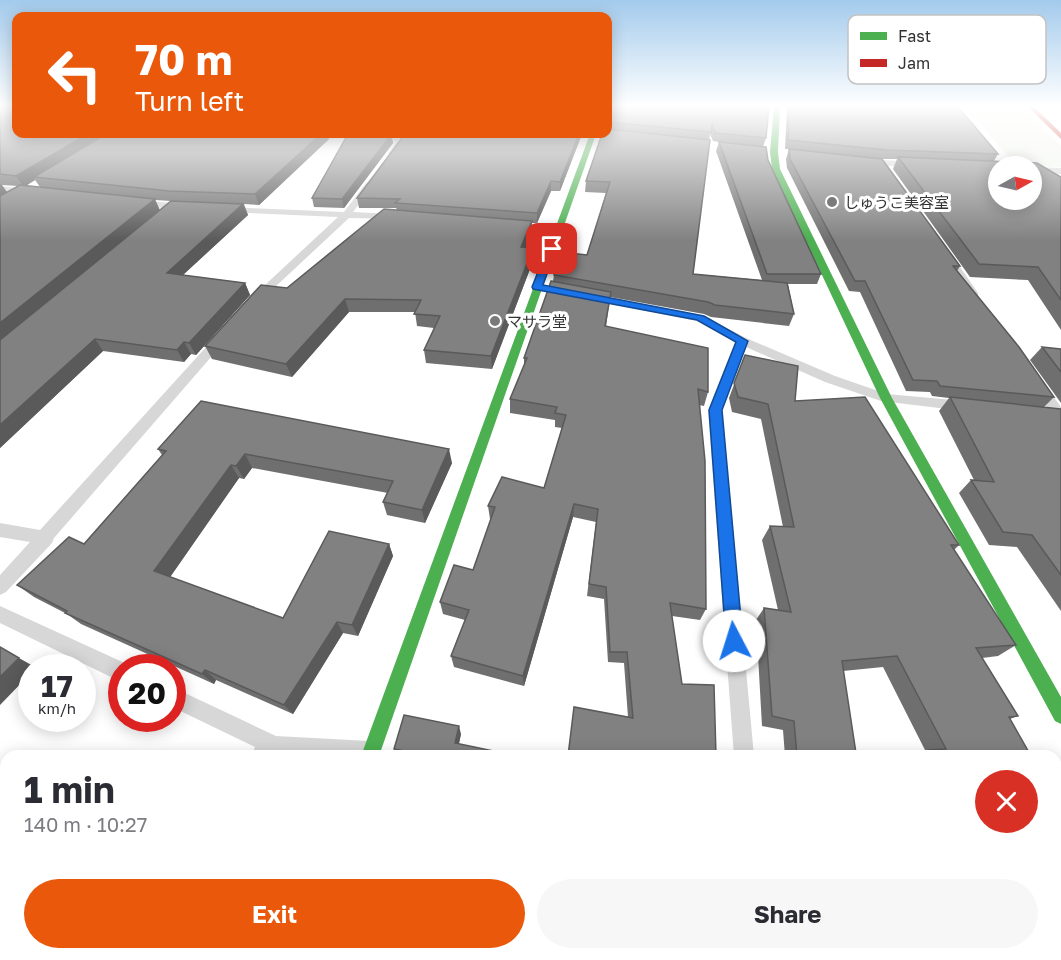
<!DOCTYPE html>
<meta charset="utf-8">
<style>
body{margin:0;font-family:"Golos Text","Noto Sans JP",sans-serif;background:#f7f7f7;color:#2b2b33;height:100vh;display:flex;flex-direction:column;font-size:22px;white-space:nowrap}
*{box-sizing:border-box;margin:0}
p{font-size:20px;color:#7c7c81}
.icon{flex:none;width:33px;height:33px;fill:none;stroke:currentColor;stroke-width:2;stroke-linecap:round;stroke-linejoin:round}
.map{position:relative;flex:1;overflow:hidden}
.drawer{position:absolute;left:0px;top:750px;width:1062px;height:210px;display:flex;flex-direction:column;background:#fff;border-radius:18px 18px 0 0;box-shadow:0 3px 15px #0003}
.drawer>*{flex:none}
.top-card{position:absolute;left:12px;top:12px;width:600px;height:126px;border-radius:12px;box-shadow:0 3px 15px #0003;background:#ea580c;color:#fff;overflow:hidden}
.needle{width:39px;rotate:82deg}
.buttons{position:absolute;left:988px;top:156px;display:grid;gap:12px}
.buttons a{display:grid;place-items:center;width:54px;height:54px;border-radius:50%;background:#fff;box-shadow:0 3px 15px #0003;font-size:30px}
.speed{position:absolute;left:18px;top:654px;display:flex;gap:12px;font-size:30px;font-weight:700;text-align:center}
.speed>*{display:grid;place-content:center;width:78px;height:78px;border-radius:50%;background:#fff;box-shadow:0 3px 15px #0003;line-height:1}
.speed small{font-size:15px;font-weight:400}
.speed .limit{border:9px solid #d22;background:#fff;color:#111}
.pin{position:absolute;display:grid;place-items:center;width:51px;height:51px;color:#fff;margin:-26px;border-radius:12px;box-shadow:0 3px 9px #0006}
.me{position:absolute;width:66px;margin:-33px;rotate:355deg;stroke-linejoin:round;filter:drop-shadow(0 0 4px #0008)}
.turn{display:flex;align-items:center;gap:21px;height:126px;padding:0 24px;font-size:27px}
.turn .icon{width:78px;height:78px;stroke-width:2.5}
.turn b{display:block;font-size:42px;line-height:51px}
.round{display:grid;place-items:center;flex:none;width:63px;height:63px;border-radius:32px;background:#f7f7f7}
.head{display:flex;align-items:center;justify-content:space-between;height:102px;padding:0 24px}
h1{font-size:36px;font-weight:700;line-height:45px}
.action{display:flex;gap:12px;margin-top:auto;padding:12px 24px}
.action a{flex:1;height:69px;border-radius:36px;background:#ea580c;color:#fff;font-size:24px;font-weight:700;line-height:69px;text-align:center}
.action a+a{background:#f7f7f7;color:#2b2b33}
.map>svg:first-child{display:block}
</style>
<div class="map">
<svg width="1061" height="960" viewBox="0 0 1061 960">
<rect width="100%" height="100%" fill="#fff"/>
<path fill="#f1f5ed" d="M966,107H1022L1061,146V167L1014,164Z"/>
<g fill="none" stroke-linecap="round" stroke-linejoin="round">
<g fill="#d7d7d7" fill-rule="evenodd">
<path d="M305,134L403,137L407,139L392,156L388,154L397,141L309,136Z"/>
<path d="M867,159L915,162L919,165L915,168L864,164V160Z"/>
<path d="M1032,167L1061,168V174L1032,173Z"/>
<path d="M369,182L373,185L353,212L395,214L398,215V219L349,218L259,302H251V298L338,217L227,212L222,209L224,207L344,212L366,183Z"/>
<path d="M0,186L30,189L34,192L30,195L0,192Z"/>
<path d="M137,200L185,204L190,207L185,210L134,205L132,203Z"/>
<path d="M512,223L559,227L564,230L559,233L509,228L507,226Z"/>
<path d="M947,253L951,254L978,293V297H970L942,256Z"/>
<path d="M590,294L704,316L746,338L835,376L887,394L964,401L971,406L964,411L881,401L825,382L746,347L722,410L754,756H734L708,410L735,342L697,321L586,299L584,297Z"/>
<path d="M221,334L225,335V341L54,538L52,543L6,592L0,595V575L30,542L0,537V523L40,530L217,335Z"/>
<path d="M1038,381L1043,382L1061,407V422L1056,420L1031,385Z"/>
<path d="M0,606L129,665L130,668H122V681L115,679L0,623Z"/>
<path d="M172,687L276,736L369,741L376,744L379,751L377,756H251L255,747L172,707Z"/>
<path d="M6,933V954H14L0,960V935Z"/>
<path d="M748,954H772L773,960H747Z"/>
</g>
<path fill="#d7d7d7" fill-rule="evenodd" d="M276,954H326L324,960H274Z"/>
<g fill="#4caf50" fill-rule="evenodd">
<path d="M774,107H780L778,152L780,169L892,398L1061,697V724L1055,721L880,398L772,169L770,152Z"/>
<path d="M590,134H596L379,756H361Z"/>
</g>
<path fill="#c62828" fill-rule="evenodd" d="M1028,107H1034L1061,133V139Z"/>
</g>
<g fill="#6f6f6f" fill-rule="evenodd">
<path d="M608,107H769L766,138L763,147L768,160L821,274L817,284H788L794,314L789,326L711,317L704,314L610,297L606,327L708,392L704,406L699,405L706,609L700,620L672,616L682,684L716,756H568L574,707L628,717L624,663L608,662L604,599L587,596L596,522L573,517L524,686L454,667L451,656L465,620L443,614L440,602L473,570L491,519H490L488,506L544,488L562,428L555,427V420L510,413V399L524,366V358L553,281L554,275L587,255L606,193L585,192L586,181L608,134ZM710,134L713,141L719,142L716,151L762,280L693,274Z"/>
<path d="M787,107H958L998,154L994,161L1061,177V330L1028,280L970,277L893,169L897,159H882L960,266L957,271L1054,397L1044,407L1061,409V611L1017,547L989,545L959,493L971,480H974L939,411L949,398L932,396L930,392L906,391L860,292L849,291L787,168L786,159L789,149H785Z"/>
<path d="M0,108L16,134H327L329,139L259,205L244,204L248,215L183,275L245,283L250,295L196,355L191,354L184,362L103,351L0,448ZM35,180L40,187L25,186ZM2,185L18,186L7,192ZM155,200L171,201L160,210Z"/>
<path d="M348,134H582L560,191H551L537,223H532V233L526,247L533,261L492,369L426,363L424,350L434,328L417,326L415,312H349L292,377L212,359L205,346L397,210L396,208H359L357,198L404,135H403L387,134L391,135L393,143L344,208L314,207L312,198Z"/>
<path d="M1042,347L1061,349V403L1030,360Z"/>
<path d="M745,355L795,401L959,545L954,550L1016,645L998,656L982,658L1018,716L1010,719L1031,756H917L926,752L883,667L843,671L856,753L875,756H785L783,730L762,726L756,620L764,608L778,610L762,540L770,526L783,527L761,419L732,412L729,398Z"/>
<path d="M158,449L452,463L425,523L387,515L383,502L388,493L252,468L244,479L239,478L170,577L283,618L389,544L393,556L358,636L343,633L293,714L216,680L214,684L81,624L67,614L34,597L17,585L84,544L162,455Z"/>
<path d="M461,734L459,744L508,754V756H399L394,749Z"/>
<path d="M785,954H935L936,960H785Z"/>
<path d="M1007,954H1056L1061,960H1009Z"/>
</g>
<g fill="#5a5a5a">
<path d="M88,134H111L34,177L35,180L24,187L16,176Z"/>
<path d="M321,134H327L329,139L259,205L255,194Z"/>
<path d="M579,134H582L560,191V182Z"/>
<path d="M391,135L393,143L344,208L342,199Z"/>
<path d="M551,181V191L537,223V213Z"/>
<path d="M1,184L9,195L0,201V185Z"/>
<path d="M155,199L160,211L0,343V323Z"/>
<path d="M243,204L248,215L173,284L167,273Z"/>
<path d="M532,221V233L521,259V247Z"/>
<path d="M533,248V261L492,369L491,356Z"/>
<path d="M245,283L250,295L196,355L189,343Z"/>
<path d="M345,299L349,312L292,377L286,364Z"/>
<path d="M95,339L103,351L0,448V425Z"/>
<path d="M184,342L191,354L184,362L177,350Z"/>
<path d="M449,449L452,463L425,523L422,510Z"/>
<path d="M245,454L252,468L244,479L236,466Z"/>
<path d="M231,465L239,478L166,583L154,571Z"/>
<path d="M574,504L573,517L524,686L523,676Z"/>
<path d="M389,544L393,556L358,636L352,625Z"/>
<path d="M337,622L343,633L293,714L284,705Z"/>
<path d="M19,658L35,667L32,668V672L0,705V677Z"/>
<path d="M205,670L216,680L214,684L202,674Z"/>
<path d="M459,726L461,734L457,751L455,743Z"/>
<path d="M0,854L6,856V892L0,899Z"/>
<path d="M120,954H138L158,960H140Z"/>
</g>
<g fill="#818181" stroke="#5a5a5a" stroke-width="1.5" fill-rule="evenodd">
<path d="M5,107H16V134H88L16,176L0,174V108Z"/>
<path d="M608,107H769L766,138L715,133L712,124L711,132L608,122Z"/>
<path d="M789,107H958L998,154L886,150L788,140Z"/>
<path d="M608,129L710,140L693,274L787,283L794,314L715,305L708,302L554,275L561,252L587,255L610,182L586,181L602,134H608Z"/>
<path d="M106,134H321L255,194L169,191L34,177Z"/>
<path d="M348,134L391,135L342,199L312,198Z"/>
<path d="M405,134H579L560,182L551,181L537,213L395,203L400,199L357,198Z"/>
<path d="M719,142L766,147L768,160L821,274H767Z"/>
<path d="M789,149L882,159L960,266H953L1019,347L1054,397L940,386L937,381L913,380L865,281H855L790,159Z"/>
<path d="M898,157L1037,163L1061,177V300L1038,267L979,264ZM999,166H1032V200H999Z"/>
<path d="M20,185L155,199L0,323V196Z"/>
<path d="M171,201L243,204L167,273L245,283L189,343L184,342L177,350L95,339L0,425V340Z"/>
<path d="M384,209L532,221L521,247L533,248L491,356L424,350L440,316L414,314L421,300L345,299L286,364L205,346L261,285L287,288Z"/>
<path d="M551,281L611,292L605,326L708,348V392L698,389L705,461L706,609L670,603L682,684L714,685L716,756H568L574,707L633,718L627,652H610L606,587L589,584L598,509L574,504L523,676L451,656L469,610L440,602L454,565L473,570L495,507L488,506L502,477L544,488L566,415L555,413L557,407L510,399L527,358H524Z"/>
<path d="M1042,347L1061,349V372Z"/>
<path d="M745,355L798,366L795,401L865,397L959,545H951L1016,645L976,648L1018,716L1009,717L1031,756H931L929,750L946,749L897,656L842,661L856,753L875,756H797L794,721L772,716L764,608L791,612L770,526L794,527L768,404L738,397L734,383Z"/>
<path d="M950,397L1061,409V575L1032,535L1003,532L971,480L994,482Z"/>
<path d="M201,401L449,449L422,510L383,502L393,481L245,454L236,466L231,465L154,571L283,618L329,531L389,544L352,625L337,622L284,705L205,670L202,674L65,613L67,611L17,585L69,537L84,544L166,451L158,449Z"/>
<path d="M0,647L19,658L0,677Z"/>
<path d="M404,715L459,726L455,743L508,754L507,756H429L394,749Z"/>
<path d="M1056,802L1061,811V960H1034L1032,954H1056Z"/>
<path d="M0,859L6,862L0,869Z"/>
<path d="M59,954H120L140,960H55Z"/>
<rect x="511" y="954" width="62" height="6"/>
<path d="M798,954H935L936,960H799Z"/>
</g>
<linearGradient id="sky" x2="0" y2="1"><stop stop-color="#a3caec"/><stop offset="0.44" stop-color="#fff"/><stop offset="1" stop-color="#fff" stop-opacity="0"/></linearGradient>
<rect width="1061" height="241" fill="url(#sky)"/>
<path fill="#1a73e8" stroke="#114b97" stroke-width="1.5" d="M552,246L556,249L543,285L704,316L748,341L722,410L743,641L740,646L734,649L728,646L726,641L709,410L736,342L697,320L533,289L532,287L547,249Z"/>
<g fill="#7a7a7a" stroke="#fff" stroke-width="2">
<circle cx="832" cy="202" r="6"/>
<circle cx="495" cy="321" r="6"/>
</g>
<g text-anchor="middle" dominant-baseline="central" stroke-width="6" stroke-linejoin="round" paint-order="stroke">
<g font-size="15" fill="#333" stroke="#fff" text-anchor="start">
<text x="844" y="202">しゅうこ美容室</text>
<text x="507" y="321">マサラ堂</text>
</g>
</g>
<rect x="848" y="15" width="198" height="69" rx="9" fill="#fff" stroke="#c2c2c2" stroke-width="1.5"/>
<rect x="860" y="32" width="27" height="8" fill="#4caf50"/>
<rect x="860" y="59" width="27" height="8" fill="#c62828"/>
<g font-size="16" fill="#333">
<text x="898" y="42">Fast</text>
<text x="898" y="69">Jam</text>
</g>
</svg>
<div class="buttons">
<a><svg class="needle" viewBox="-14 -14 28 28"><path d="M0-13l5 13h-10z" fill="#e53935"/><path d="M0 13l5-13h-10z" fill="#7c7c81"/></svg></a>
</div>
<div class="speed"><div>17<small>km/h</small></div><div class="limit">20</div></div>
<div class="pin" style="left:552px;top:249px;background:#d93025"><svg class="icon" aria-label="arrive" viewBox="0 0 24 24"><path d="M6 21V4h12l-3 4 3 4H6"/></svg></div>
<svg class="me" style="left:734px;top:641px" viewBox="-20 -20 40 40"><circle r="19" fill="#fff"/><path d="M0-13L10 11 0 6-10 11z" fill="#1a73e8"/></svg>
<div class="top-card">
<div class="turn"><svg class="icon" aria-label="left" viewBox="0 0 24 24"><path d="M17 20v-9H6M10 6l-5 5 5 5"/></svg><div><b>70 m</b>Turn left</div></div>
</div>
<section class="drawer">
<div class="head"><div><h1>1 min</h1><p>140 m · 10:27</p></div><a class="round" style="background:#d93025;color:#fff"><svg class="icon" aria-label="close" viewBox="0 0 24 24"><path d="M6 6l12 12M18 6L6 18"/></svg></a></div>
<div class="action"><a>Exit</a><a>Share</a></div>
</section>
</div>
